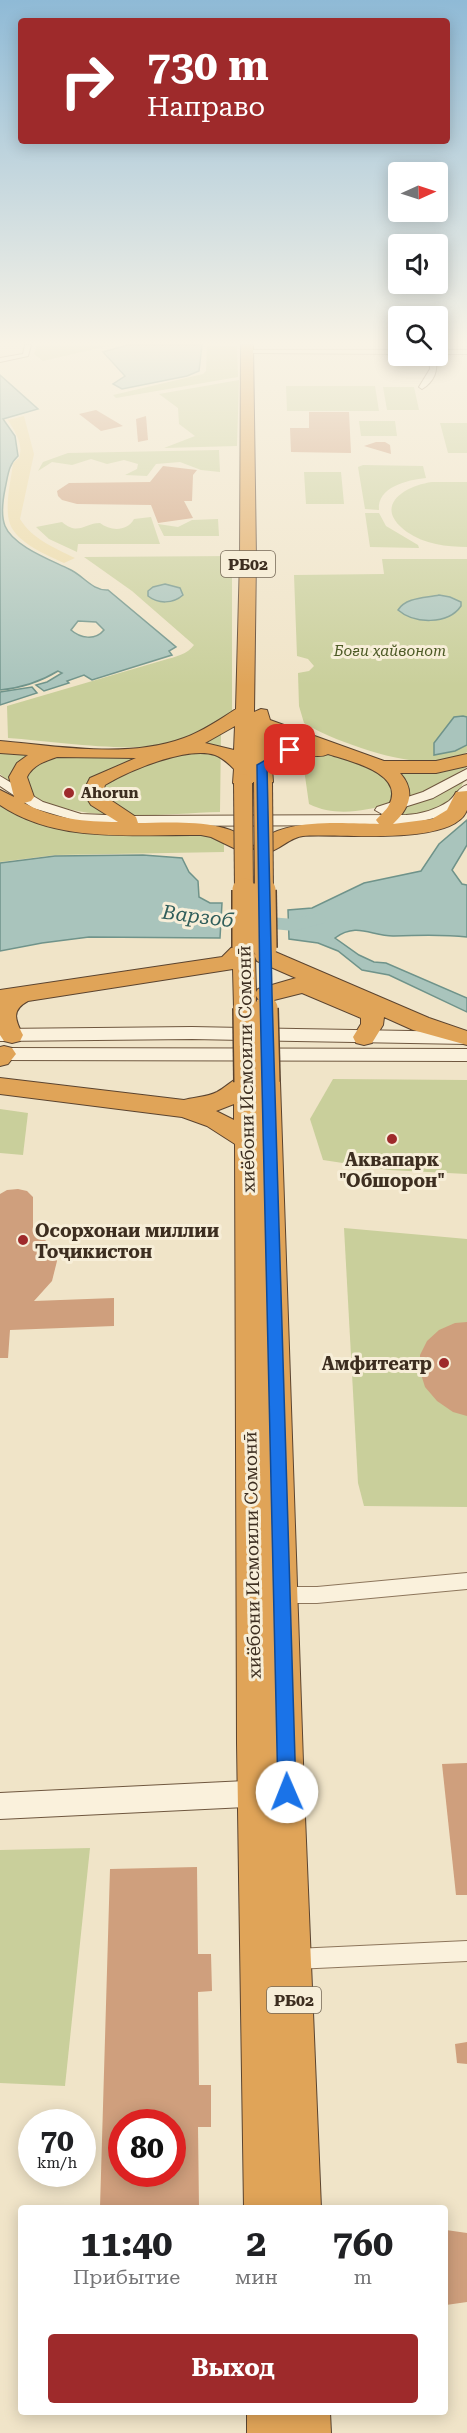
<!DOCTYPE html>
<html lang="ru">
<meta charset="utf-8">
<style>
body{margin:0;font-family:"Roboto Serif",serif;background:#f6f6f6;color:#202124;height:100vh;display:flex;flex-direction:column;font-size:22px;white-space:nowrap}
*{box-sizing:border-box;margin:0}
p{font-size:20px;color:#757577}
.icon{flex:none;width:33px;height:33px;fill:none;stroke:currentColor;stroke-width:2;stroke-linecap:round;stroke-linejoin:round}
.map{position:relative;flex:1;overflow:hidden}
.panel{position:absolute;left:18px;top:2205px;width:430px;height:210px;display:flex;flex-direction:column;background:#fff;border-radius:6px;box-shadow:0 3px 15px #0003}
.panel>*{flex:none}
.top-card{position:absolute;left:18px;top:18px;width:432px;height:126px;border-radius:6px;box-shadow:0 3px 15px #0003;background:#9e2a2b;color:#fff;overflow:hidden}
.needle{width:39px;rotate:87deg}
.fabs{position:absolute;left:388px;top:162px;display:grid;gap:12px}
.fabs a{display:grid;place-items:center;width:60px;height:60px;border-radius:6px;background:#fff;box-shadow:0 3px 15px #0003;font-size:30px}
.speed{position:absolute;left:18px;top:2109px;display:flex;gap:12px;font-size:30px;font-weight:700;text-align:center}
.speed>*{display:grid;place-content:center;width:78px;height:78px;border-radius:50%;background:#fff;box-shadow:0 3px 15px #0003;line-height:1}
.speed small{font-size:15px;font-weight:400}
.speed .limit{border:9px solid #d22;background:#fff;color:#111}
.pin{position:absolute;display:grid;place-items:center;width:51px;height:51px;color:#fff;margin:-26px;border-radius:12px;box-shadow:0 3px 9px #0006}
.me{position:absolute;width:66px;margin:-33px;rotate:359deg;stroke-linejoin:round;filter:drop-shadow(0 0 4px #0008)}
.turn{display:flex;align-items:center;gap:21px;height:126px;padding:0 30px;font-size:27px}
.turn .icon{width:78px;height:78px;stroke-width:2.5}
.turn b{display:block;font-size:42px;line-height:51px}
.eta{display:flex;justify-content:space-evenly;align-items:center;height:102px;text-align:center}
.eta b{font-size:36px;font-weight:700;line-height:42px}
.cta{display:flex;gap:12px;margin-top:auto;padding:12px 30px}
.cta a{flex:1;height:69px;border-radius:6px;background:#9e2a2b;color:#fff;font-size:24px;font-weight:700;line-height:69px;text-align:center}
.map>svg:first-child{display:block}
</style>
<div class="map">
<svg width="467" height="2433" viewBox="0 0 467 2433">
<rect width="100%" height="100%" fill="#f0e4c8"/>
<g fill="#c9cf9b">
<path d="M37,345H112L43,361L34,354Z"/>
<path d="M207,345L237,346L238,377L116,398L113,395L203,374L206,371Z"/>
<path d="M239,380L237,446L164,448L195,436L179,424L178,408L159,394Z"/>
<path d="M286,386H375L379,411H287Z"/>
<path d="M383,387H414L419,410H387Z"/>
<path d="M359,421H395L397,436H361Z"/>
<path d="M440,423H467V453H448Z"/>
<path d="M219,450L220,472L201,470L180,462L156,464L147,476L125,475L137,469L138,464L124,460L107,464L91,459L72,465L52,462L38,471L43,462L68,453Z"/>
<path d="M363,465L423,466L426,478C407,480 377,487 379,510L365,509L358,467Z"/>
<path d="M304,472H341L344,504H306Z"/>
<path d="M432,482H467V547C447,547 424,544 407,532C372,507 403,486 432,482Z"/>
<path d="M365,513H379L386,526L418,545L419,548L370,547Z"/>
<path d="M151,517L160,544H78L77,552L49,539L36,527L62,522C78,536 85,523 100,523C110,531 127,532 134,519Z"/>
<path d="M218,519L219,536H164L158,524L178,527L192,520Z"/>
<path d="M232,556V726C211,732 190,739 169,744C125,753 54,741 8,738L7,706L164,660C175,657 188,654 194,645L132,591L84,557Z"/>
<path d="M382,559H467V752L463,755C450,758 436,762 422,761C392,761 329,739 304,723L299,706L298,673L309,671L314,666L308,659L297,656L294,575L384,574Z"/>
<path d="M276,731L366,765L395,784L390,804C364,811 335,817 309,804L303,762L277,763Z"/>
<path d="M221,733L220,812C147,814 58,829 0,774V749L126,755Z"/>
<path d="M467,762V767L430,790L405,801L398,770Z"/>
<path d="M467,776L455,798L436,811L396,817L408,805Z"/>
<path d="M0,797L33,818L224,836V852L56,855L0,862Z"/>
<path d="M333,1079L467,1080V1174L389,1170L323,1160L310,1119Z"/>
<path d="M0,1109L28,1113L23,1155L0,1153Z"/>
<path d="M344,1228L467,1239V1507L364,1506L358,1483Z"/>
<path d="M90,1848L65,2086L0,2083V1850Z"/>
</g>
<path fill="#ecd9a5" d="M24,416L34,454L20,519C32,539 55,548 75,558L64,563C47,555 17,543 10,524C4,507 11,481 13,463L19,458C24,444 15,432 8,420Z"/>
<g fill="#a9c4bc" stroke="#6f938a" stroke-width="1.5" fill-rule="evenodd">
<path d="M128,345H202L199,371L187,376L122,389L113,384L125,376L103,352Z"/>
<path d="M0,375L38,409L3,419L15,436L18,456C8,465 8,476 5,489C3,499 1,516 5,526C13,546 51,560 69,569C83,575 92,591 108,590L176,647L169,651L172,655L92,680L84,675L67,681L69,683L44,691L36,685L47,682L62,673L58,671C40,682 21,688 0,690ZM78,621L96,622L104,630C95,641 80,638 71,630Z"/>
<path d="M165,584L180,588L183,595C173,604 158,604 148,596V591L153,587Z"/>
<path d="M439,595L450,597L461,602V606C448,625 414,624 398,610C406,597 426,598 439,595Z"/>
<path d="M32,687L37,693L0,705V692Z"/>
<path d="M463,716L467,717V745L455,751L434,755V743L454,717Z"/>
<path d="M467,820V845L452,870L462,884L467,885V937C442,934 418,935 393,936C371,936 357,922 335,938L359,955L374,962L386,963L467,998V1012L389,975L362,970L338,951L318,943L289,939L288,910L312,908L364,883L421,871L439,844Z"/>
<path d="M143,855L182,858L189,872L198,881L199,897L210,903H222L220,938L89,937L42,943L0,951V863L55,856Z"/>
</g>
<g fill="none" stroke-linecap="round" stroke-linejoin="round">
<path fill="#a9c4bc" fill-rule="evenodd" d="M192,911L294,919L317,913L324,915L326,919L324,923L294,931L185,921L183,917L185,913Z"/>
</g>
<g fill="#cf9f7d" fill-rule="evenodd">
<path d="M96,410L123,426L101,431L79,414Z"/>
<path d="M309,412H349L351,453L291,452L290,428H309Z"/>
<path d="M146,416L148,440L138,442L136,419Z"/>
<path d="M376,442H385L390,445L391,454L364,446Z"/>
<path d="M163,466L197,470L193,475L192,501H184L193,518L158,523L151,505L77,504L62,500L58,496L57,491L69,483L150,482Z"/>
<path d="M18,1189L27,1191L33,1197V1231L49,1243L57,1261L52,1281L34,1301L114,1298V1326L10,1330L8,1358H0V1194L7,1190Z"/>
<path d="M467,1322V1416L453,1412L437,1401L425,1387L420,1371V1355L427,1341L439,1330L455,1323Z"/>
<path d="M467,1763V1895H456L442,1764Z"/>
<path d="M197,1867L198,1954H211L212,1991L198,1992L199,2085H211V2127H198L199,2208H100L110,1869ZM122,2122H172V2174H122Z"/>
<path d="M467,2042V2064L457,2063L455,2044Z"/>
<path d="M446,2230L467,2233V2302L446,2305Z"/>
</g>
<g fill="none" stroke-linecap="round" stroke-linejoin="round">
<defs>
<g id="street">
<path d="M25,345H31L28,356L0,362V358L23,354Z"/>
<path d="M247,350H399V354L245,353Z"/>
<rect x="438" y="350" width="29" height="4"/>
<path d="M429,356H435C439,370 434,382 422,389L419,387L430,369Z"/>
<path d="M467,1573V1589L317,1603H281L275,1601L273,1595L275,1589L281,1587H317Z"/>
<path d="M467,1941V1961L295,1969L288,1966L285,1959L288,1952L295,1949Z"/>
</g>
<g id="secondary">
<path d="M467,769V779L433,798L382,814L375,810L377,807L423,792Z"/>
<path d="M0,776L43,802L81,814L129,816L406,815C421,814 436,810 449,801C455,796 459,787 467,785V800L446,815L406,825L129,826L80,822L33,808L0,786Z"/>
<path d="M192,1027L467,1032V1044L192,1039L0,1041V1029Z"/>
<path d="M0,1048L467,1049V1061L0,1060Z"/>
<path d="M264,1780L273,1784L277,1793L273,1802L264,1806L0,1819V1793Z"/>
</g>
<g id="highway">
<path d="M241,345H253L256,558L254,712L261,709L267,710L270,720L384,761H436L467,754V766L436,773H400C416,791 410,808 393,824L432,819L447,810L456,792L467,791C467,797 467,805 467,810C454,847 336,833 303,836C286,838 275,857 257,852L254,848C276,816 345,824 379,824L376,820C380,815 386,811 389,805C406,773 349,761 328,754C320,758 313,755 304,755C292,755 282,761 272,767L273,782L270,786H256L253,782V768V783L250,787H236L233,783L234,769C228,763 223,758 215,755C187,746 130,770 105,785L103,792L106,797L136,817L138,823C169,823 234,817 254,847L251,851L244,853L211,837L201,835C134,834 58,844 0,805V790L14,797L9,777L17,763L28,755L0,753V741C58,746 127,759 184,738C203,731 219,720 236,709L240,558ZM235,726L234,750L205,743ZM271,733L302,744L271,752ZM57,757L136,758L90,778L83,792L91,805L118,822C85,822 54,819 24,803L31,801L34,797L27,777C33,765 45,761 57,757Z"/>
<path d="M244,941L252,943L255,955L257,951L265,949L273,951L429,1018L467,1031V1045L413,1030L384,1017L383,1025L372,1043L364,1045L356,1043L353,1037L361,1024V1018L302,993L266,1002L258,999L256,996V1008L253,1013L245,1016L237,1013L234,1008L233,969L28,1001C11,1010 15,1020 23,1035L20,1041L12,1043L4,1041L0,1035V990L222,957L236,943ZM255,957L257,961L296,978L258,989L256,992Z"/>
<path d="M4,1046L12,1048L16,1054L8,1064L0,1066V1047Z"/>
<path d="M246,1074L254,1076L257,1081L260,1076L268,1074L276,1076L280,1082L304,1792L321,2208H244L237,1743L235,1144L207,1126L182,1117L0,1094V1078L184,1100C195,1097 207,1097 217,1092C228,1086 235,1077 246,1074ZM234,1104V1120L216,1111Z"/>
<path d="M247,2412H330L331,2433H247Z"/>
</g>
</defs>
<use href="#street" stroke="#8d765c" stroke-width="2"/>
<use href="#secondary" stroke="#6f573f" stroke-width="2"/>
<use href="#highway" stroke="#5b4430" stroke-width="2"/>
<use href="#street" fill="#faf1dc" fill-rule="evenodd"/>
<use href="#secondary" fill="#faf1dc" fill-rule="evenodd"/>
<use href="#highway" fill="#e0a458" fill-rule="evenodd"/>
<defs>
<g id="highway-bridge-far1">
<path d="M263,782L264,892"/>
<path d="M243,783L244,892"/>
</g>
<g id="highway-bridge">
<path d="M244,890V948"/>
<path d="M264,890L265,948"/>
<path d="M245,1008L246,1082"/>
<path d="M266,1008L268,1082"/>
</g>
</defs>
<use href="#highway-bridge-far1" stroke="#5b4430" stroke-width="20" stroke-linecap="butt"/>
<use href="#highway-bridge" stroke="#5b4430" stroke-width="26" stroke-linecap="butt"/>
<use href="#highway-bridge-far1" stroke="#e0a458" stroke-width="18"/>
<use href="#highway-bridge" stroke="#e0a458" stroke-width="23"/>
</g>
<linearGradient id="sky" x2="0" y2="1"><stop stop-color="#8fbad6"/><stop offset="0.5" stop-color="#f8f3e6"/><stop offset="1" stop-color="#f8f3e6" stop-opacity="0"/></linearGradient>
<rect width="467" height="686" fill="url(#sky)"/>
<path fill="#1a73e8" stroke="#114b97" stroke-width="1.5" d="M286,748L295,750L267,766L272,994L296,1792L293,1798L287,1801L281,1798L278,1792L260,994L257,765Z"/>
<g fill="#9e2a2b" stroke="#f7eed8" stroke-width="2">
<circle cx="69" cy="793" r="6"/>
<circle cx="392" cy="1139" r="6"/>
<circle cx="23" cy="1240" r="6"/>
<circle cx="444" cy="1363" r="6"/>
</g>
<g text-anchor="middle" dominant-baseline="central" stroke-width="6" stroke-linejoin="round" paint-order="stroke">
<g font-size="15" font-style="italic" fill="#4d5a26" stroke="#f7eed8">
<text x="390" y="651">Боғи ҳайвонот</text>
</g>
<g font-size="15" font-weight="bold" fill="#3d2e20" stroke="#f7eed8" text-anchor="start">
<text x="81" y="793">Ahorun</text>
</g>
<g fill="#f7eed8" stroke="#756857" stroke-width="1.5">
<rect x="221" y="551" width="54" height="26" rx="4.5"/>
<rect x="267" y="1987" width="54" height="26" rx="4.5"/>
</g>
<g font-size="16" font-weight="bold" fill="#3d2e20">
<text x="248" y="564">РБ02</text>
<text x="294" y="2000">РБ02</text>
</g>
<g font-size="18" fill="#3d2e20" stroke="#f7eed8">
<text transform="translate(246 1069) rotate(-91)">хиёбони Исмоили Сомонӣ</text>
<text transform="translate(252 1555) rotate(-91)">хиёбони Исмоили Сомонӣ</text>
</g>
<g font-size="18" font-weight="bold" fill="#3d2e20" stroke="#f7eed8">
<text x="392" y="1159">Аквапарк<tspan x="392" dy="21">"Обшорон"</tspan></text>
<text x="35" y="1230" text-anchor="start">Осорхонаи миллии<tspan x="35" dy="21">Тоҷикистон</tspan></text>
<text x="432" y="1363" text-anchor="end">Aмфитеатр</text>
</g>
<g font-size="20" font-style="italic" fill="#2f5d5a" stroke="#f7eed8">
<text transform="translate(198 916) rotate(7)">Варзоб</text>
</g>
</g>
</svg>
<div class="fabs">
<a><svg class="needle" viewBox="-14 -14 28 28"><path d="M0-13l5 13h-10z" fill="#e53935"/><path d="M0 13l5-13h-10z" fill="#757577"/></svg></a>
<a><svg class="icon" aria-label="sound" viewBox="0 0 24 24"><path d="M4 9h4l5-4v14l-5-4H4zM17 9q2 3 0 6"/></svg></a>
<a><svg class="icon" aria-label="search" viewBox="0 0 24 24"><circle cx="10" cy="10" r="6"/><path d="M15 15l6 6"/></svg></a>
</div>
<div class="speed"><div>70<small>km/h</small></div><div class="limit">80</div></div>
<div class="pin" style="left:290px;top:750px;background:#d93025"><svg class="icon" aria-label="arrive" viewBox="0 0 24 24"><path d="M6 21V4h12l-3 4 3 4H6"/></svg></div>
<svg class="me" style="left:287px;top:1792px" viewBox="-20 -20 40 40"><circle r="19" fill="#fff"/><path d="M0-13L10 11 0 6-10 11z" fill="#1a73e8"/></svg>
<div class="top-card">
<div class="turn"><svg class="icon" aria-label="right" viewBox="0 0 24 24"><path d="M7 20v-9h11M14 6l5 5-5 5"/></svg><div><b>730 m</b>Направо</div></div>
</div>
<section class="panel">
<div class="eta">
<div><b>11:40</b><p>Прибытие</p></div>
<div><b>2</b><p>мин</p></div>
<div><b>760</b><p>m</p></div>
</div>
<div class="cta"><a>Выход</a></div>
</section>
</div>
